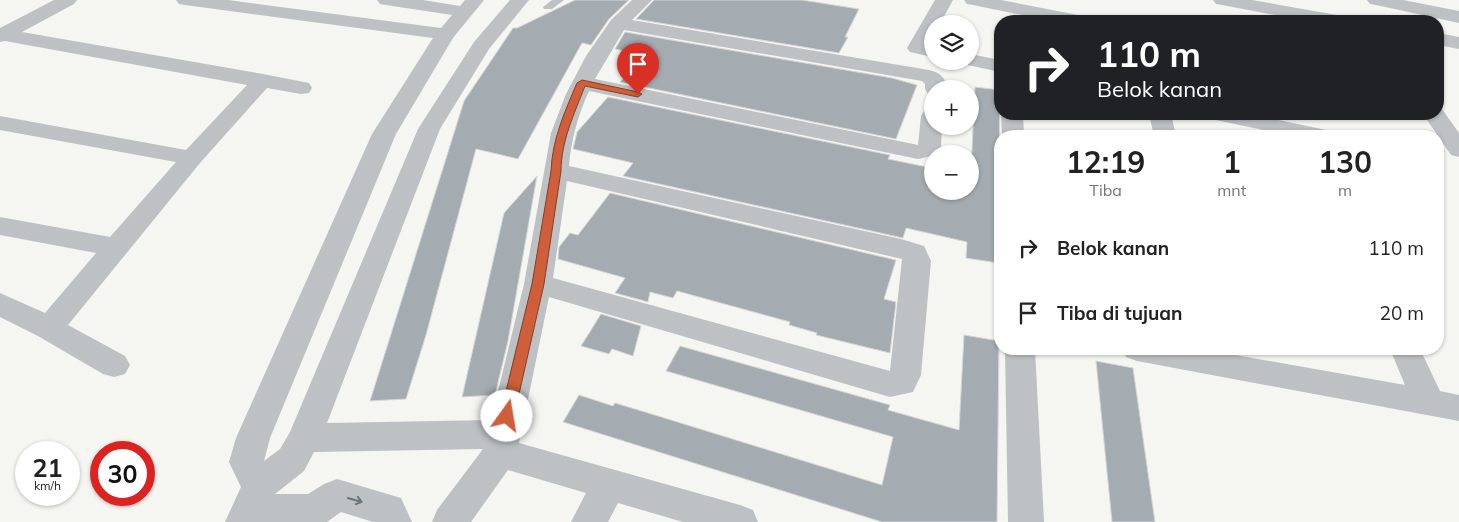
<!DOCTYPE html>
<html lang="id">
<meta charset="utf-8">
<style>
body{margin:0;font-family:Mulish,sans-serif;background:#f2f2f2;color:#222;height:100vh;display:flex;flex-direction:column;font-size:19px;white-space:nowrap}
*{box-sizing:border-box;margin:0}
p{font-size:16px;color:#767676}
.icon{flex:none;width:28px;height:28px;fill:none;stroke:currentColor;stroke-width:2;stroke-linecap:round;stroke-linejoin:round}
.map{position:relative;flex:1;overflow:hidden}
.drawer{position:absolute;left:994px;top:130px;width:450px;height:225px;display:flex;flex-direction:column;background:#fff;border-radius:20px;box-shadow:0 1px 4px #0004}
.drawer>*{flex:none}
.guide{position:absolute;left:994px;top:15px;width:450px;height:105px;border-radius:20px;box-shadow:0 1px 4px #0004;background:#202124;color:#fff;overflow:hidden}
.tools{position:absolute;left:924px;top:15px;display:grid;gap:10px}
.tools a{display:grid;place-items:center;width:55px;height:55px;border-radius:50%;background:#fff;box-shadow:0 1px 4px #0004;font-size:25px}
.speed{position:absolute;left:15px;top:441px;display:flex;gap:10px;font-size:25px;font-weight:700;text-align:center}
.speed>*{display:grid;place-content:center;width:65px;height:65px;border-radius:50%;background:#fff;box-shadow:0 1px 4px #0004;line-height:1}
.speed small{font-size:12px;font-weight:400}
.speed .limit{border:8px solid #d22;background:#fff;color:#111}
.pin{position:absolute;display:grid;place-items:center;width:42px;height:42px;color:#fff;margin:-51px -21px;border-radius:50% 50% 50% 0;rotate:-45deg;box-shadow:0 0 5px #0007}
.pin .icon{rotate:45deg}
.me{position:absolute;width:55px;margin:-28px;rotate:13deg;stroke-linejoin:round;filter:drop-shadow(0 0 4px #0008)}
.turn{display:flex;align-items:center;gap:18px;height:105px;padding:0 20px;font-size:22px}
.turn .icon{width:65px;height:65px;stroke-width:2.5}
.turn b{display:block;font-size:35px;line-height:42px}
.eta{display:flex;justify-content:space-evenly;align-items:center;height:85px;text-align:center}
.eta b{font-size:30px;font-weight:700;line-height:35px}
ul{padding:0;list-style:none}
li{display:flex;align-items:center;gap:15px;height:65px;padding:0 20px}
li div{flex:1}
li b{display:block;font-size:19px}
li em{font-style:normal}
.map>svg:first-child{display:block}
</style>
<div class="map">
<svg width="1459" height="522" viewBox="0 0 1459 522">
<rect width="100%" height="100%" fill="#f5f5f2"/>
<g fill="#a5acb1" stroke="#d7d7d5">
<path d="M575,0H629L609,19L591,45L582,43L518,159L476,149L426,335L406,399L370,401L464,101L513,28H517Z"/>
<path d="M654,0H802L859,9L845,37H848L839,53L636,19Z"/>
<path d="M625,32L892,78L917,85L896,139L620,82L645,55L615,49Z"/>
<path d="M975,87L1000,90L998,263L966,258L967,242L906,228L903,238L623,176L633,163L573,149L577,132L608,97L890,155L888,159L932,168V191H970Z"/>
<path d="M537,176L508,341L495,395L462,397L504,213Z"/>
<path d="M610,193L896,260L884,299L896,302L890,353L816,335L817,333L789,325L790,322L677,291L673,298L650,292L648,302L615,293L625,278L558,259L559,247L570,233L578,235Z"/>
<path d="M601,314L641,326L633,356L612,349L609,354L581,346Z"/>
<path d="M964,335L999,341L997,522H882L563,422L579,395L613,406L615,403L645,412L882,485L893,437L666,371L680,346L890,405L888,410L959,430Z"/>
<path d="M1096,361L1133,368L1155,522H1112Z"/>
</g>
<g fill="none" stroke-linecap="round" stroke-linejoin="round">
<path fill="#bdc1c4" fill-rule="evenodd" d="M552,0H564L552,9H544L543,7Z"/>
<g fill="#bdc1c4" fill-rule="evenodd">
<path d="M54,0H77L74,4L22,32L263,74L309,83L312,88L309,93L301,94L267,88L200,163L68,325L125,356L130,365L125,374L114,377L103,374L38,336L0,317V293L45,313L96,253L0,235V217L110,237L176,162L0,130V116L186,150L247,85L5,41L0,42V28Z"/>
<path d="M176,0H228L441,28L452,15L386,5L380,4L377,0H423L460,6L465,0H484L453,38L396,134L270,438L264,461L280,449L290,432L418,129L474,42L510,0H529L489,49L440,129L327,423L491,420L524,284L551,133L566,94L586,56L611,20L632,0H652L632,20L929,70C939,72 947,78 947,89H932V95L928,94L925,89V84L922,81L624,30L595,79L918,145L921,116L924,111L932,109V126H942L941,147L936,154H932V156L918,159L589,91C578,115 571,140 569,166L901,239L924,246L931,261L921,375L913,392L890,397L549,297L519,443L740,505L753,510L758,522H683L618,503L608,522H571L586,493L508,470L471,522H432L437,510L483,449L314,452L304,471L275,494H308L324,484L337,479L401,498L412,522H373L341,512L327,522H225L241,487L229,462L236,438L372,134L433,38L185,5L179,4ZM567,181L902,259L890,371L553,278Z"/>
<path d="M935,0H953L940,24H932V38L929,44L932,45V57L910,52L907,48Z"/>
<path d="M964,0H1001L1078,15L1085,17L1088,21H1051L973,5L967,4Z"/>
<path d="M1213,0H1252L1337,15L1344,17L1347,21H1307L1222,5L1216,4Z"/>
<path d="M1367,0H1403L1459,11V23L1376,5L1370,4Z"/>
<path d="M1438,33L1459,37V49L1438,45Z"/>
<path d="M970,54L1000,60V72L963,64L961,61H970Z"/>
<path d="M1438,108L1442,109L1459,133V157L1451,155L1423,114H1438Z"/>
<path d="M1001,114H1023L1024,136H1002Z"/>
<path d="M1149,114H1171L1176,136H1154Z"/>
<path d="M1208,114H1250L1331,131L1335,136H1292L1211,119Z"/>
<path d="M1005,349H1035L1044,522H1008Z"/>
<path d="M1122,349H1202L1405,385L1390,349H1420L1440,391L1459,395V421L1137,361L1126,357Z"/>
</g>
</g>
<defs><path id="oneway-shaft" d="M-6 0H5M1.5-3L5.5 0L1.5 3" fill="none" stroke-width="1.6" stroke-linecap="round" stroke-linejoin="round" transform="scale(1.25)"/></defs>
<use stroke="#687580" href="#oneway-shaft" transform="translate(355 500) rotate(16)"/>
<path fill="#ce5f3a" stroke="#863e26" d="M582,80L638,92L642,94L638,97L585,86C574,114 561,142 561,171L544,284L514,416L512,420L507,421L502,420L500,416L532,284L551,171C552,140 565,111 577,83Z"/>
</svg>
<div class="tools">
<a><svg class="icon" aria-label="layers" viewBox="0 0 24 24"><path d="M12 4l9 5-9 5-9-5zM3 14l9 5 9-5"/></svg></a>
<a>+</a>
<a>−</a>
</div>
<div class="speed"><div>21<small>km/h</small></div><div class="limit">30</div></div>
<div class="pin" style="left:638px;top:94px;background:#d93025"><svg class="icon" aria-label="arrive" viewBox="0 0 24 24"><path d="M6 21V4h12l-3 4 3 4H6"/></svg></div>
<svg class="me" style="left:507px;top:416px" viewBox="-20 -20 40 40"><circle r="19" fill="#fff"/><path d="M0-13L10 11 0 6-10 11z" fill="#ce5f3a"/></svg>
<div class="guide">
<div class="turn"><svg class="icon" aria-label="right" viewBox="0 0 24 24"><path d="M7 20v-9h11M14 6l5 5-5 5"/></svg><div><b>110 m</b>Belok kanan</div></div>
</div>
<section class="drawer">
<div class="eta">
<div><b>12:19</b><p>Tiba</p></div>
<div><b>1</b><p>mnt</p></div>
<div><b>130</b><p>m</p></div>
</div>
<ul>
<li><svg class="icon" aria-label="right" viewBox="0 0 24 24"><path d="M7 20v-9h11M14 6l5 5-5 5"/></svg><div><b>Belok kanan</b></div><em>110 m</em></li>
<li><svg class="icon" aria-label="arrive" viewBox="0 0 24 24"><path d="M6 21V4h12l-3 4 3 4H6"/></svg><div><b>Tiba di tujuan</b></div><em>20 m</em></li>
</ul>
</section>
</div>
